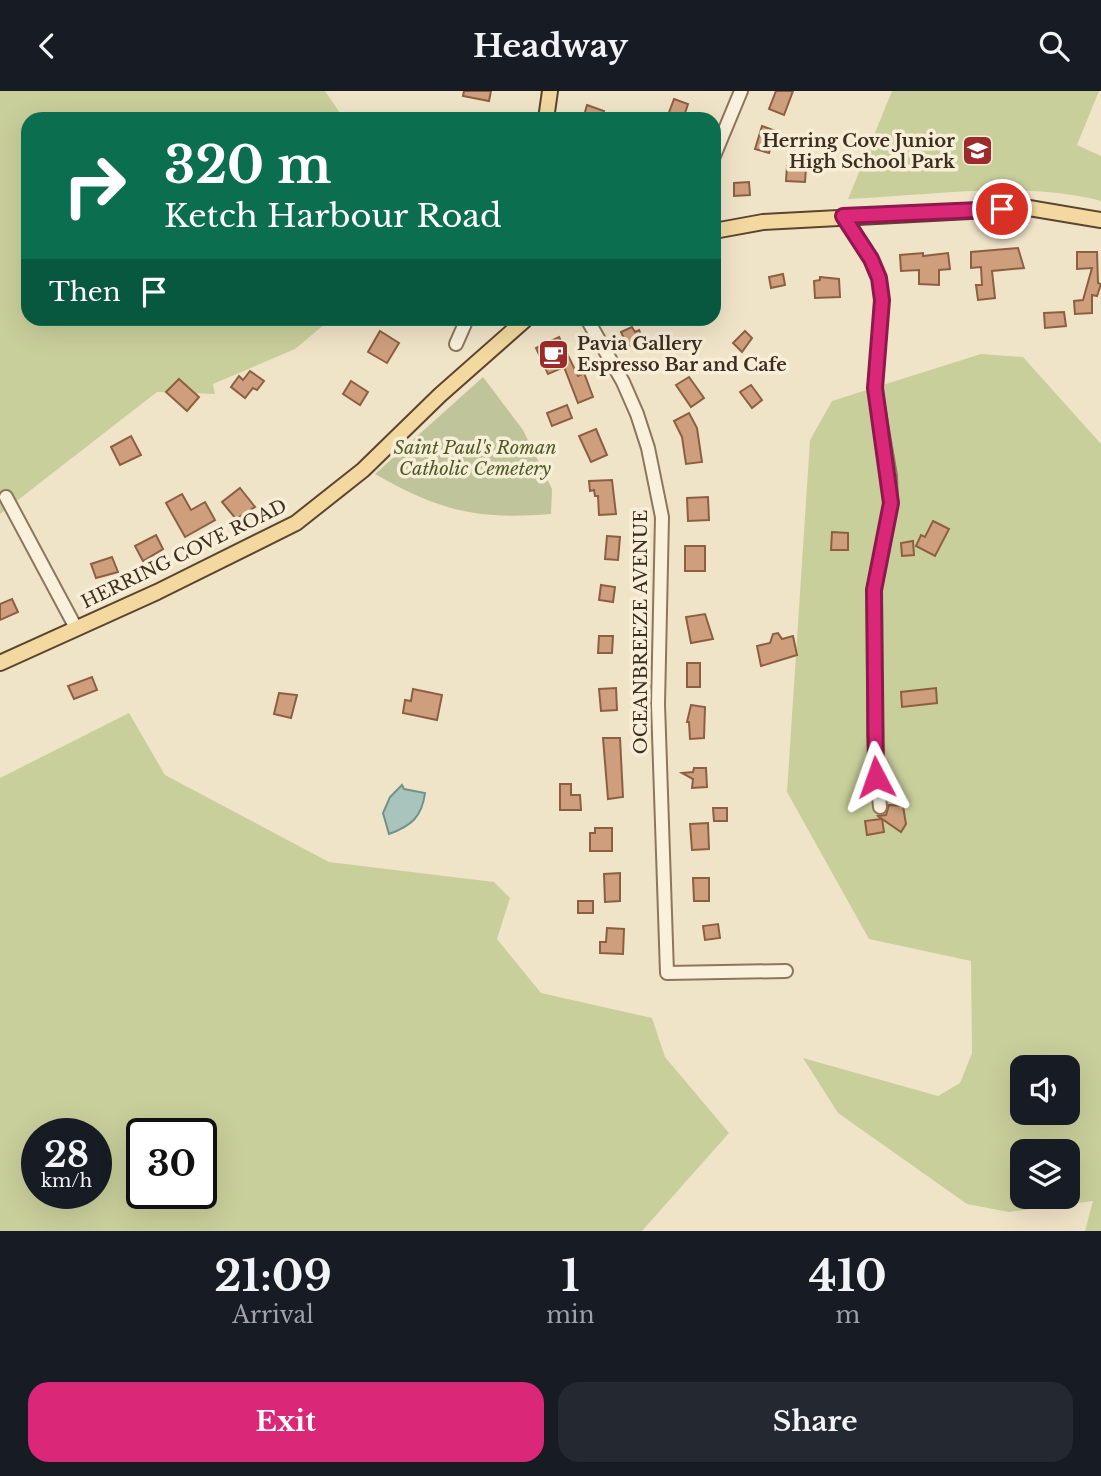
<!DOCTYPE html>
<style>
body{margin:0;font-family:"Libre Baskerville",serif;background:#242831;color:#f1f3f6;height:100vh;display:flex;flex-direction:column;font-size:26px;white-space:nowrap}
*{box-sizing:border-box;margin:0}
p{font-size:23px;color:#9ea1a6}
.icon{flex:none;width:38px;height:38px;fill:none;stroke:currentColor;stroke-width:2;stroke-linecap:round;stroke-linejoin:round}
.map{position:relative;height:1140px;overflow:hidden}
.sheet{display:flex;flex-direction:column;background:#171b24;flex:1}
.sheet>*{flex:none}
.banner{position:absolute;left:21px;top:21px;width:700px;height:214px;border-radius:21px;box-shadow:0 7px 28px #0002;background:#0b6e4f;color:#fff;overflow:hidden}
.buttons{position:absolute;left:1010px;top:964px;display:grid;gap:14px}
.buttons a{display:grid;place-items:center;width:70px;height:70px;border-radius:14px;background:#171b24;box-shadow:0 7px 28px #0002;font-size:35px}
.speed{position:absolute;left:21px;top:1027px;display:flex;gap:14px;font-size:35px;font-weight:700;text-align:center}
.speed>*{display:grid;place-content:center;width:91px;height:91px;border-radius:50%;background:#171b24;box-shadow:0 7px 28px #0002;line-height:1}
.speed small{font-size:18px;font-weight:400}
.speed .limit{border:4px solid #111;border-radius:10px;background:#fff;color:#111}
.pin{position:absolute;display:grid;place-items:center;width:60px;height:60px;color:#fff;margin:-30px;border:4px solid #fff;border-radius:50%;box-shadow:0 2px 7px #0007}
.me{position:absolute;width:77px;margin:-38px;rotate:356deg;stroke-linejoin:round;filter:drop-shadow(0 0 5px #0008)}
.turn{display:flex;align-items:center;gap:24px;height:147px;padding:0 28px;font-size:32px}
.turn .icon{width:91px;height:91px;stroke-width:2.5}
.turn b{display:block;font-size:49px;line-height:60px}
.then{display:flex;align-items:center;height:66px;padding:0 28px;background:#0003;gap:14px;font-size:26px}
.eta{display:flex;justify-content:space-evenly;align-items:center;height:119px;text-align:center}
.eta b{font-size:42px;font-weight:800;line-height:49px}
.button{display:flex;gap:14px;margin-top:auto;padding:14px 28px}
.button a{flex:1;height:80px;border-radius:21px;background:#db2777;color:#fff;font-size:28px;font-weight:800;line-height:80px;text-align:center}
.button a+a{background:#242831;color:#f1f3f6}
header{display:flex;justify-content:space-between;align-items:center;height:91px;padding:0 28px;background:#171b24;font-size:32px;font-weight:800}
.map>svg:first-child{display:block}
</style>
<header><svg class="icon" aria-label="back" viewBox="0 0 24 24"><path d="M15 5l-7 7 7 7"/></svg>Headway<svg class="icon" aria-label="search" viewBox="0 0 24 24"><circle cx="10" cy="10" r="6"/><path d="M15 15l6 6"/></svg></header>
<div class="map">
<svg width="1101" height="1140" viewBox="0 0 1101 1140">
<rect width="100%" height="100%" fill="#f0e4c8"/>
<g fill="#c9cf9b" fill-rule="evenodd">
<path d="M0,0H325L344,28H28V228H331L295,258L213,293L215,303L157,301L0,423Z"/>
<path d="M892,0H1099L1077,54L1101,65V110C1026,89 927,105 848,108Z"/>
<path d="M981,263L1023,266L1101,353V1140H1085L1093,1110L1009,1121L967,1113L838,1022L803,967L938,1005L960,992L972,962L971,870L869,848L787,701L810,349L832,310ZM1022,976H1068V1022H1022ZM1022,1060H1068V1106H1022Z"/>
<path d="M129,622L165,684L329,771L494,791L510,807L497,848L541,902L652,927L665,966L729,1042L642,1140H0V687ZM37,1043H96V1102H37ZM201,1043V1102H142V1043Z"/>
</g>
<path fill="#bfc49a" d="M483,286L523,339L552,398L551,423C478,429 439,420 375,383Z"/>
<path fill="#a9c4bc" stroke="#6f938a" stroke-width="2" d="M402,694L404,698L425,702C422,726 411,735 389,743L383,722L390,706Z"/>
<g fill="#cf9f7d" stroke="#8d5f41" stroke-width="2">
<path d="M464,0H491L489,10L463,5Z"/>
<path d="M776,0H793L784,24L769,18Z"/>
<path d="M674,8L688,13L683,28L668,24Z"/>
<path d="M587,14L604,20L601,28H583Z"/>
<path d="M762,35L776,40L769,62L755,58Z"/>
<path d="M787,75L806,77L805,91L786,90Z"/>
<path d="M749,91L750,104L734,105V92Z"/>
<path d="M1018,157L1024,177L992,180L995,207L978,209L976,194H982L981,176L971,177V161Z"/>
<path d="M1077,161H1097L1098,192L1101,193L1097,205L1092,204V222L1075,223L1074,210L1083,209L1092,177L1077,178Z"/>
<path d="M923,162V165L948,162L950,178L939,179V194L919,193V179L901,180L900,164Z"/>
<path d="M783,183L785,194L771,197L769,186Z"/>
<path d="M820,186L839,188L840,206L815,207L814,190L820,189Z"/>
<path d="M1064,221L1066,235L1045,237L1044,222Z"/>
<path d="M632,236L635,241L639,239L644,250L628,256L621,241Z"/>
<path d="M380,240L399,252L387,272L368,261Z"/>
<path d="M745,240L752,247L742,261L733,252Z"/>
<path d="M559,246L578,285L584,282L593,306L578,312L564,276L548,283L536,257Z"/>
<path d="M250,280L264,290L257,299L253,297L245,307L231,296L239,285L243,289Z"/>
<path d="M689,286L704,307L691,316L676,294Z"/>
<path d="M179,288L199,306L187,320L166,301Z"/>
<path d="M351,290L368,301L360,314L343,303Z"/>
<path d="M751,294L762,309L752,317L740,301Z"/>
<path d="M567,314L572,327L552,335L547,322Z"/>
<path d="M689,322L697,337L702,371L686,373L682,346L674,330Z"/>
<path d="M596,338L607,364L591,371L579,345Z"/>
<path d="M131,345L141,364L120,374L111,356Z"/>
<path d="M612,389L616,423L599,424L598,405H595L594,399L590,400L589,390Z"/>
<path d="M240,397L255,416L236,428L222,411Z"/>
<path d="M182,403L191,419L205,411L215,429L185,446L166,412Z"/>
<path d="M708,406L709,429L688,430L687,407Z"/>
<path d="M933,430L949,438L935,465L916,455L921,444L925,446Z"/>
<path d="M832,441L848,442V459H831Z"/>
<path d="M156,444L163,458L143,470L135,455Z"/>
<path d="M607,445L620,446L618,469L605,468Z"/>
<path d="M913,450L914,464L902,465L901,452Z"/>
<rect x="685" y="455" width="20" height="25"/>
<path d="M112,466L118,481L96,487L91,473Z"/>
<path d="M601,494L615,496L613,511L599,509Z"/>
<path d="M12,508L18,521L0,529V513Z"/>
<path d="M705,523L713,548L691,552L686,526Z"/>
<path d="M778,542L782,548L793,545L797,564L761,575L757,555L770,552L773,543Z"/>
<path d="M599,545H613L612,562H598Z"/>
<rect x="687" y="572" width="13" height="24"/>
<path d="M92,586L97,599L74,608L68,595Z"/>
<path d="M616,597L617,619L601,620L599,598Z"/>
<path d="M936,597L937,612L902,616L901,601Z"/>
<path d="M413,598L442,604L437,629L403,622L405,609L411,610Z"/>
<path d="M279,602L297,604L291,627L274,623Z"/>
<path d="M691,614L705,616L704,647L690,648L689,631H687Z"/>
<path d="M603,647H620L623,706L608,708Z"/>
<path d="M694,677H706L707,696L692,697L693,688L682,682L693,681Z"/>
<path d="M560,693H571V704H580L581,719H560Z"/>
<path d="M889,714L903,715L906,733L901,741L882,728L884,741L867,744L865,730L881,728L878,725L886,724Z"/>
<path d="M713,717H727V730H714Z"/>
<path d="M708,732L709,758L692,759L690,733Z"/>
<path d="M595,737H612V760H590V742H595Z"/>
<path d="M620,782V810L605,811L604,783Z"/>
<path d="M693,787H709V810H694Z"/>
<rect x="578" y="810" width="15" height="12"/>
<path d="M718,833L720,847L705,849L703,835Z"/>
<path d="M607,837L624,838L623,863L600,862V851H606Z"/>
</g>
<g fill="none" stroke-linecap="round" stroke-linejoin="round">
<defs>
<g id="minor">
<path d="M714,65L741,0"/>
<path d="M843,125L871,168L879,187L882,209L875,297L890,385L891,412L874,499V644L880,716"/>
<path d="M587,228L623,291L637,323L648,357L662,426L658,613L667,882L786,880"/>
<path d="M456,253L467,228"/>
<path d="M6,406L76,537"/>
</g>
<g id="major">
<path d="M546,28L550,0"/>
<path d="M714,140L763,131L1029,117L1101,129"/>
<path d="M0,572L157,501L296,432L363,379L440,304L526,228"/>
</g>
</defs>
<use href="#minor" stroke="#8d765c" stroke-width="16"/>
<use href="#major" stroke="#5b4430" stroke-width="18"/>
<use href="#minor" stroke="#faf1dc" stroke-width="12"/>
<use href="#major" stroke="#f3d9a0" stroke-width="14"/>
</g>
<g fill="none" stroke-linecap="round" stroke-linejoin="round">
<defs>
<path id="route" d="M876,686L874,499L891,412L875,297L882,209L879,187L871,168L843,125L1002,118"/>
</defs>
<use href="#route" stroke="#8e194d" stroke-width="18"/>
<use href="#route" stroke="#db2777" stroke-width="12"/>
</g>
<defs>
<symbol id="school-square" viewBox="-11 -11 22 22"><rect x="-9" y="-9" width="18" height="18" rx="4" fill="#9e2a2b" stroke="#f7eed8"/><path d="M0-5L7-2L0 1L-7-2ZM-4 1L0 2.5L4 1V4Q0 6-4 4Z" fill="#fff"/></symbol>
<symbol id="cafe-square" viewBox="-11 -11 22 22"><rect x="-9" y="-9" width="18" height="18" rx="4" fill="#9e2a2b" stroke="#f7eed8"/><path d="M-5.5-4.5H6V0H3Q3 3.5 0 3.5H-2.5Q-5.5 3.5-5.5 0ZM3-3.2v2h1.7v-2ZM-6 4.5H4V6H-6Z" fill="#fff"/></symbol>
</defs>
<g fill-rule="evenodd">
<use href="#school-square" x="960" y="42" width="35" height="35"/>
<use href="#cafe-square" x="536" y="246" width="35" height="35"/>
</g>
<g text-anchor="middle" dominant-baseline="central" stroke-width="7" stroke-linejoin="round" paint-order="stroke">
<g font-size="18" font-weight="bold" fill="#3d2e20" stroke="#f7eed8" text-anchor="end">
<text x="955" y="50">Herring Cove Junior<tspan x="955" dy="21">High School Park</tspan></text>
<text x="577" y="253" text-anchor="start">Pavia Gallery<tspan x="577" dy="21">Espresso Bar and Cafe</tspan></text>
</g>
<g font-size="18" font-style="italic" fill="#4d5a26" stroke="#f7eed8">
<text x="475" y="357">Saint Paul's Roman<tspan x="475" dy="21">Catholic Cemetery</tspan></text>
</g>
<g font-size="18" fill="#3d2e20" stroke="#f7eed8">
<text transform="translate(184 463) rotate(-26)">HERRING COVE ROAD</text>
<text transform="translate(641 541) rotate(-90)">OCEANBREEZE AVENUE</text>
</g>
</g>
</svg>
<div class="buttons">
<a><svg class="icon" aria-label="sound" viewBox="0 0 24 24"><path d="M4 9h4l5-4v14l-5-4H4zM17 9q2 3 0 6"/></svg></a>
<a><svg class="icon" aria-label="layers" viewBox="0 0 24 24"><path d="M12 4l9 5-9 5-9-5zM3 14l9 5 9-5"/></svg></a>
</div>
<div class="speed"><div>28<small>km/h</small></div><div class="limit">30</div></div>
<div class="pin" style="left:1002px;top:118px;background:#d93025"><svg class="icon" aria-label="arrive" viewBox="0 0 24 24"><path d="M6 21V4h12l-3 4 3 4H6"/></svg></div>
<svg class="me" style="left:876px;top:686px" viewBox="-20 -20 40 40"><path d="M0-17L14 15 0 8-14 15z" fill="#db2777" stroke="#fff" stroke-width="4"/></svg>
<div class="banner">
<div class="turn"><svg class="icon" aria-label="right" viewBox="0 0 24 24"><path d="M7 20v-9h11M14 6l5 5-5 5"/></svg><div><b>320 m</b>Ketch Harbour Road</div></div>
<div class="then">Then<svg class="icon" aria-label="arrive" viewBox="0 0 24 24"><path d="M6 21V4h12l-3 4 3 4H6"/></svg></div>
</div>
</div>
<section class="sheet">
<div class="eta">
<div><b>21:09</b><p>Arrival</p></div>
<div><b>1</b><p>min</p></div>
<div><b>410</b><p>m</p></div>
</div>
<div class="button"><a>Exit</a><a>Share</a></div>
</section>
